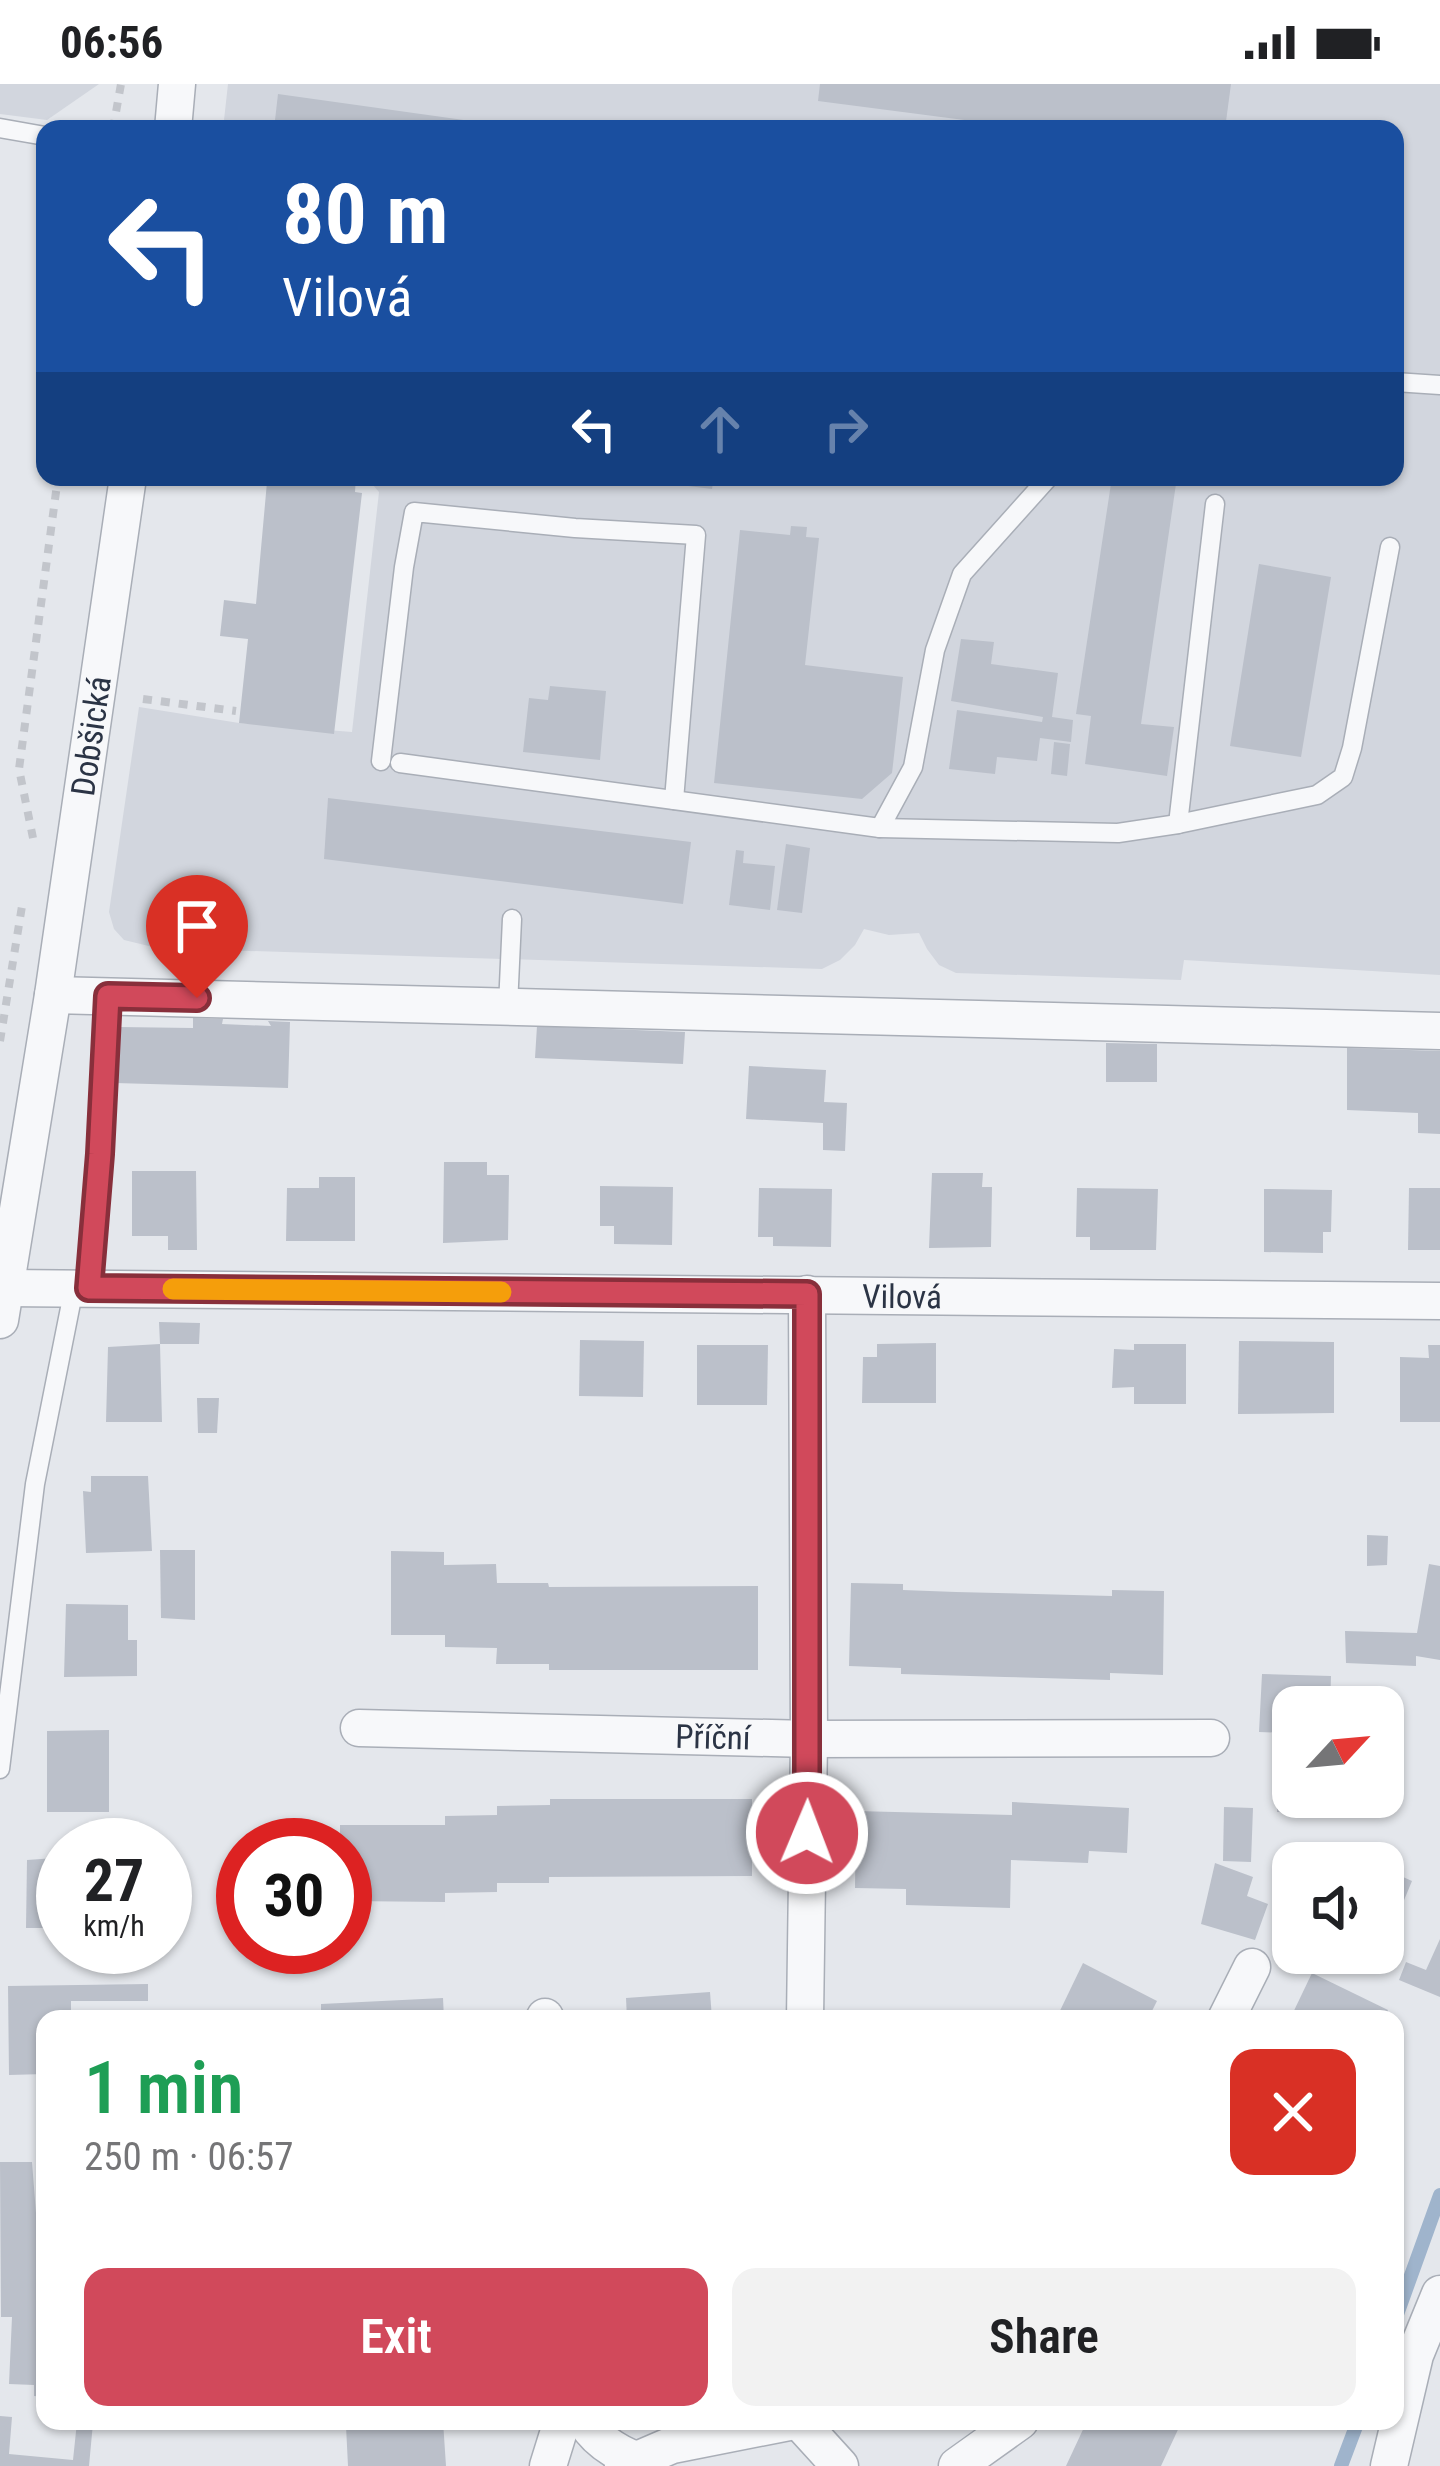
<!DOCTYPE html>
<meta charset="utf-8">
<style>
body{margin:0;font-family:"Roboto Condensed",sans-serif;background:#f2f2f2;color:#202124;height:100vh;display:flex;flex-direction:column;font-size:45px;white-space:nowrap}
*{box-sizing:border-box;margin:0}
p{font-size:39px;color:#757577}
.icon{flex:none;width:66px;height:66px;fill:none;stroke:currentColor;stroke-width:2;stroke-linecap:round;stroke-linejoin:round}
.map{position:relative;flex:1;overflow:hidden}
.drawer{position:absolute;left:36px;top:1926px;width:1368px;height:420px;display:flex;flex-direction:column;background:#fff;border-radius:24px;box-shadow:0 3px 9px #0004}
.drawer>*{flex:none}
.guide{position:absolute;left:36px;top:36px;width:1368px;height:366px;border-radius:24px;box-shadow:0 3px 9px #0004;background:#1a4fa0;color:#fff;overflow:hidden}
.needle{width:78px;rotate:64deg}
.controls{position:absolute;left:1272px;top:1602px;display:grid;gap:24px}
.controls a{display:grid;place-items:center;width:132px;height:132px;border-radius:24px;background:#fff;box-shadow:0 3px 9px #0004;font-size:60px}
.speed{position:absolute;left:36px;top:1734px;display:flex;gap:24px;font-size:60px;font-weight:700;text-align:center}
.speed>*{display:grid;place-content:center;width:156px;height:156px;border-radius:50%;background:#fff;box-shadow:0 3px 9px #0004;line-height:1}
.speed small{font-size:30px;font-weight:400}
.speed .limit{border:18px solid #d22;background:#fff;color:#111}
.pin{position:absolute;display:grid;place-items:center;width:102px;height:102px;color:#fff;margin:-123px -51px;border-radius:50% 50% 50% 0;rotate:-45deg;box-shadow:0 0 12px #0007}
.pin .icon{rotate:45deg}
.me{position:absolute;width:132px;margin:-66px;rotate:1deg;stroke-linejoin:round;filter:drop-shadow(0 0 9px #0008)}
.turn{display:flex;align-items:center;gap:42px;height:252px;padding:0 48px;font-size:54px}
.turn .icon{width:156px;height:156px;stroke-width:2.5}
.turn b{display:block;font-size:84px;line-height:102px}
.lanes{display:flex;align-items:center;height:114px;padding:0 48px;background:#0003;justify-content:center;gap:60px;direction:ltr}
.lanes .off{opacity:.35}
.round{display:grid;place-items:center;flex:none;width:126px;height:126px;border-radius:24px;background:#f2f2f2}
.headline{display:flex;align-items:center;justify-content:space-between;height:204px;padding:0 48px}
h1{font-size:72px;font-weight:600;line-height:90px;color:#1e9e55}
.action{display:flex;gap:24px;margin-top:auto;padding:24px 48px}
.action a{flex:1;height:138px;border-radius:24px;background:#d1495b;color:#fff;font-size:48px;font-weight:600;line-height:138px;text-align:center}
.action a+a{background:#f2f2f2;color:#202124}
.status{display:flex;justify-content:space-between;align-items:center;height:84px;padding:0 60px;background:#fff;direction:ltr}
.status svg{height:33px;fill:currentColor}
.map>svg:first-child{display:block}
</style>
<div class="status"><b>06:56</b><svg viewBox="0 0 49 12"><path d="M0 12V9h3v3zM5 12V6h3v6zM10 12V3h3v9zM15 12V0h3v12zM26 1h20v11H26zM47 4h2v5h-2z"/></svg></div>
<div class="map">
<svg width="1440" height="2382" viewBox="0 0 1440 2382">
<rect width="100%" height="100%" fill="#e4e7ec"/>
<g fill="#d2d6de">
<path d="M0,0H99L47,36L0,30Z"/>
<path d="M228,0H1440V891L1184,876L1181,896L956,889L939,881L927,865L919,849L889,851L864,845L855,861L840,876L822,885L157,864L124,856L114,845L109,828L139,623L239,639L352,648L379,408L366,393H1395V45H223Z"/>
</g>
<g fill="none" stroke-linecap="round" stroke-linejoin="round">
<g stroke="#9fb4cc" stroke-width="14">
<path d="M1395,2236L1440,2111"/>
<path d="M1341,2382L1358,2337"/>
</g>
</g>
<g fill="#bbc0ca">
<path d="M820,0H1231L1225,45H1033L818,17Z"/>
<path d="M278,10L478,38L477,45H274Z"/>
<path d="M308,393H356L355,408L362,409L334,650L239,639L248,555L220,552L224,516L256,520L267,398L308,402Z"/>
<path d="M641,393H714L712,405L641,396Z"/>
<path d="M1112,393H1177L1141,640L1174,643L1167,692L1085,680L1091,632L1076,630Z"/>
<path d="M791,442L807,443L806,453L819,454L805,581L903,593L892,689L862,715L714,699L740,446L790,451Z"/>
<path d="M1259,480L1331,493L1301,673L1230,662Z"/>
<path d="M961,555L994,558L991,580L1058,589L1052,633L1073,636L1071,658L1040,654L1037,677L997,673L995,690L949,685L957,626L1042,638L1043,633L951,617Z"/>
<path d="M550,602L606,607L600,676L523,668L529,614L548,616Z"/>
<path d="M1054,658L1070,660L1067,692L1051,690Z"/>
<path d="M328,714L691,758L683,820L324,775Z"/>
<path d="M786,760L810,764L802,829L777,826Z"/>
<path d="M736,766L744,767L743,779L775,782L770,826L729,821Z"/>
<path d="M193,934L223,935L222,940L271,942L268,937L290,938L288,1004L115,999L119,943L193,944Z"/>
<path d="M537,942L685,948L683,980L535,974Z"/>
<path d="M1106,959L1157,960V998H1106Z"/>
<path d="M1347,964L1440,967V1050L1418,1049V1029L1347,1026Z"/>
<path d="M749,982L826,986L824,1018L847,1019L845,1067L823,1066V1039L746,1035Z"/>
<path d="M444,1078H487V1091H509L508,1156L443,1159Z"/>
<path d="M132,1087H196L197,1166H168V1152H132Z"/>
<path d="M932,1089H983L982,1103H992L991,1163L929,1164Z"/>
<path d="M319,1093H355V1157H286L287,1104H319Z"/>
<path d="M600,1102L673,1103L672,1161L614,1160V1142H600Z"/>
<path d="M759,1104L832,1105L831,1163L773,1162V1153H758Z"/>
<path d="M1077,1104L1158,1105L1156,1166H1090V1153H1076Z"/>
<path d="M1409,1104H1440V1166H1408Z"/>
<path d="M1264,1105L1332,1106L1331,1148H1323V1169L1264,1168Z"/>
<path d="M159,1238L200,1239L199,1260H160L162,1338H106L108,1263L160,1260Z"/>
<path d="M580,1256L644,1257L643,1313L579,1312Z"/>
<path d="M1239,1257L1334,1258V1329L1238,1330Z"/>
<path d="M936,1259V1319H862L863,1273H877V1260Z"/>
<path d="M1134,1260H1186V1320H1134V1303L1112,1304L1114,1265L1134,1266Z"/>
<path d="M697,1261H768L767,1321H697Z"/>
<path d="M1428,1261H1440V1338H1400V1273L1429,1274Z"/>
<path d="M197,1314H219L217,1349H198Z"/>
<path d="M91,1392H148L152,1467L86,1469L83,1407L91,1408Z"/>
<path d="M1367,1451L1388,1452L1387,1481L1367,1482Z"/>
<path d="M160,1466H195V1536L161,1534Z"/>
<path d="M391,1467L444,1468V1481L496,1480L497,1499H548L549,1503L758,1502V1586H549V1580H496L497,1564L445,1563V1551H391Z"/>
<path d="M1429,1480L1440,1482V1576L1416,1572V1582L1346,1579L1345,1547L1417,1549Z"/>
<path d="M851,1499L903,1500V1506L956,1508L1112,1512V1506L1164,1507L1163,1591L1110,1589V1596L1005,1593L901,1590V1584L849,1582Z"/>
<path d="M66,1520L128,1521V1556H137V1592L64,1593Z"/>
<path d="M1262,1590L1331,1592L1330,1623H1293V1649L1259,1648Z"/>
<path d="M109,1646V1728H47V1647Z"/>
<path d="M1279,1678H1293V1713H1342V1730L1277,1728Z"/>
<path d="M550,1715H752V1792L549,1793V1799H497V1808L445,1809V1818L345,1817V1761H340V1741H445V1732L497,1731V1722L550,1721Z"/>
<path d="M1012,1718L1129,1724L1127,1769L1089,1767L1088,1779L1011,1776L1010,1824L906,1821V1805L855,1804L856,1727L1012,1731Z"/>
<path d="M1224,1723L1253,1724L1251,1778L1223,1777Z"/>
<path d="M55,1774H63V1844H26L27,1776Z"/>
<path d="M1215,1779L1253,1793L1247,1812L1268,1820L1255,1856L1201,1840Z"/>
<path d="M1383,1784L1412,1797L1402,1821L1383,1813Z"/>
<path d="M1440,1855V1913L1399,1896L1406,1878L1426,1886Z"/>
<path d="M1083,1879L1157,1917L1148,1935H1056Z"/>
<path d="M1312,1889L1388,1926L1384,1935H1290Z"/>
<path d="M148,1900V1917H71V1930H78V1935H45V1990L9,1991L8,1902Z"/>
<path d="M710,1908L712,1935H627L626,1914Z"/>
<path d="M443,1914L444,1935H321V1920Z"/>
<path d="M0,2078H32L36,2129H45V2313L34,2312V2301L9,2300L12,2233H1Z"/>
<path d="M0,2332L12,2333L9,2370L73,2376L77,2338L93,2339L89,2382H0Z"/>
<path d="M370,2337H443L446,2382H348L346,2342L370,2340Z"/>
<path d="M1087,2337H1182L1161,2382H1066Z"/>
</g>
<g fill="none" stroke-linecap="round" stroke-linejoin="round">
<defs>
<g id="lane">
<path d="M0,44L45,52"/>
<path d="M1395,298L1440,301"/>
<path d="M381,677L404,483L414,428L575,444L696,451L674,716"/>
<path d="M400,679L880,744L1118,749L1178,740L1317,711L1343,693L1352,664L1390,463"/>
<path d="M1178,740L1215,420"/>
<path d="M880,744L913,683L935,566L962,490L1049,393"/>
<path d="M508,922L512,835"/>
<path d="M89,1204L100,1070L108,912"/>
<path d="M0,1685L35,1400L74,1204"/>
</g>
<g id="street">
<path d="M173,45L177,0"/>
<path d="M53,911L1440,947"/>
<path id="s1" d="M5,1204L1440,1217"/>
<path id="s2" d="M0,1236L53,911L128,393"/>
<path id="s3" d="M359,1644L809,1655L1211,1654"/>
<path d="M545,1933V1935"/>
<path d="M805,1935L809,1655L807,1210"/>
<path d="M1226,1935L1252,1883"/>
<path d="M585,2337C597,2357 615,2368 636,2376"/>
<path d="M799,2337L840,2382"/>
<path d="M548,2382L562,2337"/>
<path d="M623,2382L672,2361L794,2337"/>
<path d="M957,2382L1020,2337"/>
<path d="M1389,2382L1415,2271L1440,2210"/>
</g>
</defs>
<use href="#lane" stroke="#a9aeb7" stroke-width="21"/>
<use href="#street" stroke="#a9aeb7" stroke-width="39"/>
<g stroke="#c2c5cb" stroke-width="8" stroke-dasharray="9 9" stroke-linecap="butt">
<path d="M113,45L121,0"/>
<path d="M143,615L236,627"/>
<path d="M33,754L19,685L58,393"/>
<path d="M0,957L23,816"/>
</g>
<use href="#lane" stroke="#f7f8fa" stroke-width="18"/>
<use href="#street" stroke="#f7f8fa" stroke-width="36"/>
</g>
<g fill="none" stroke-linecap="round" stroke-linejoin="round">
<defs>
<path id="route" d="M197,914L108,912L100,1070L89,1204L807,1210V1749"/>
</defs>
<use href="#route" stroke="#882f3b" stroke-width="30"/>
<use href="#route" stroke="#d1495b" stroke-width="21"/>
<path stroke="#f59e0b" stroke-width="21" d="M173,1205L501,1208"/>
</g>
<g text-anchor="middle" dominant-baseline="central" stroke-width="9" stroke-linejoin="round" paint-order="stroke">
<g font-size="33" fill="#2b3445" stroke="#f4f6f9">
<text stroke="none"><textPath href="#s2" startOffset="591">Dobšická</textPath></text>
<text stroke="none"><textPath href="#s1" startOffset="897">Vilová</textPath></text>
<text stroke="none"><textPath href="#s3" startOffset="354">Příční</textPath></text>
</g>
</g>
</svg>
<div class="controls">
<a><svg class="needle" viewBox="-14 -14 28 28"><path d="M0-13l5 13h-10z" fill="#e53935"/><path d="M0 13l5-13h-10z" fill="#757577"/></svg></a>
<a><svg class="icon" aria-label="sound" viewBox="0 0 24 24"><path d="M4 9h4l5-4v14l-5-4H4zM17 9q2 3 0 6"/></svg></a>
</div>
<div class="speed"><div>27<small>km/h</small></div><div class="limit">30</div></div>
<div class="pin" style="left:197px;top:914px;background:#d93025"><svg class="icon" aria-label="arrive" viewBox="0 0 24 24"><path d="M6 21V4h12l-3 4 3 4H6"/></svg></div>
<svg class="me" style="left:807px;top:1749px" viewBox="-20 -20 40 40"><circle r="17" fill="#d1495b" stroke="#fff" stroke-width="3"/><path d="M0-11L8 9 0 5-8 9z" fill="#fff"/></svg>
<div class="guide">
<div class="turn"><svg class="icon" aria-label="left" viewBox="0 0 24 24"><path d="M17 20v-9H6M10 6l-5 5 5 5"/></svg><div><b>80 m</b>Vilová</div></div>
<div class="lanes"><svg class="icon" aria-label="left" viewBox="0 0 24 24"><path d="M17 20v-9H6M10 6l-5 5 5 5"/></svg><svg class="icon off" aria-label="ahead" viewBox="0 0 24 24"><path d="M12 20V5M6 11l6-6 6 6"/></svg><svg class="icon off" aria-label="right" viewBox="0 0 24 24"><path d="M7 20v-9h11M14 6l5 5-5 5"/></svg></div>
</div>
<section class="drawer">
<div class="headline"><div><h1>1 min</h1><p>250 m · 06:57</p></div><a class="round" style="background:#d93025;color:#fff"><svg class="icon" aria-label="close" viewBox="0 0 24 24"><path d="M6 6l12 12M18 6L6 18"/></svg></a></div>
<div class="action"><a>Exit</a><a>Share</a></div>
</section>
</div>
